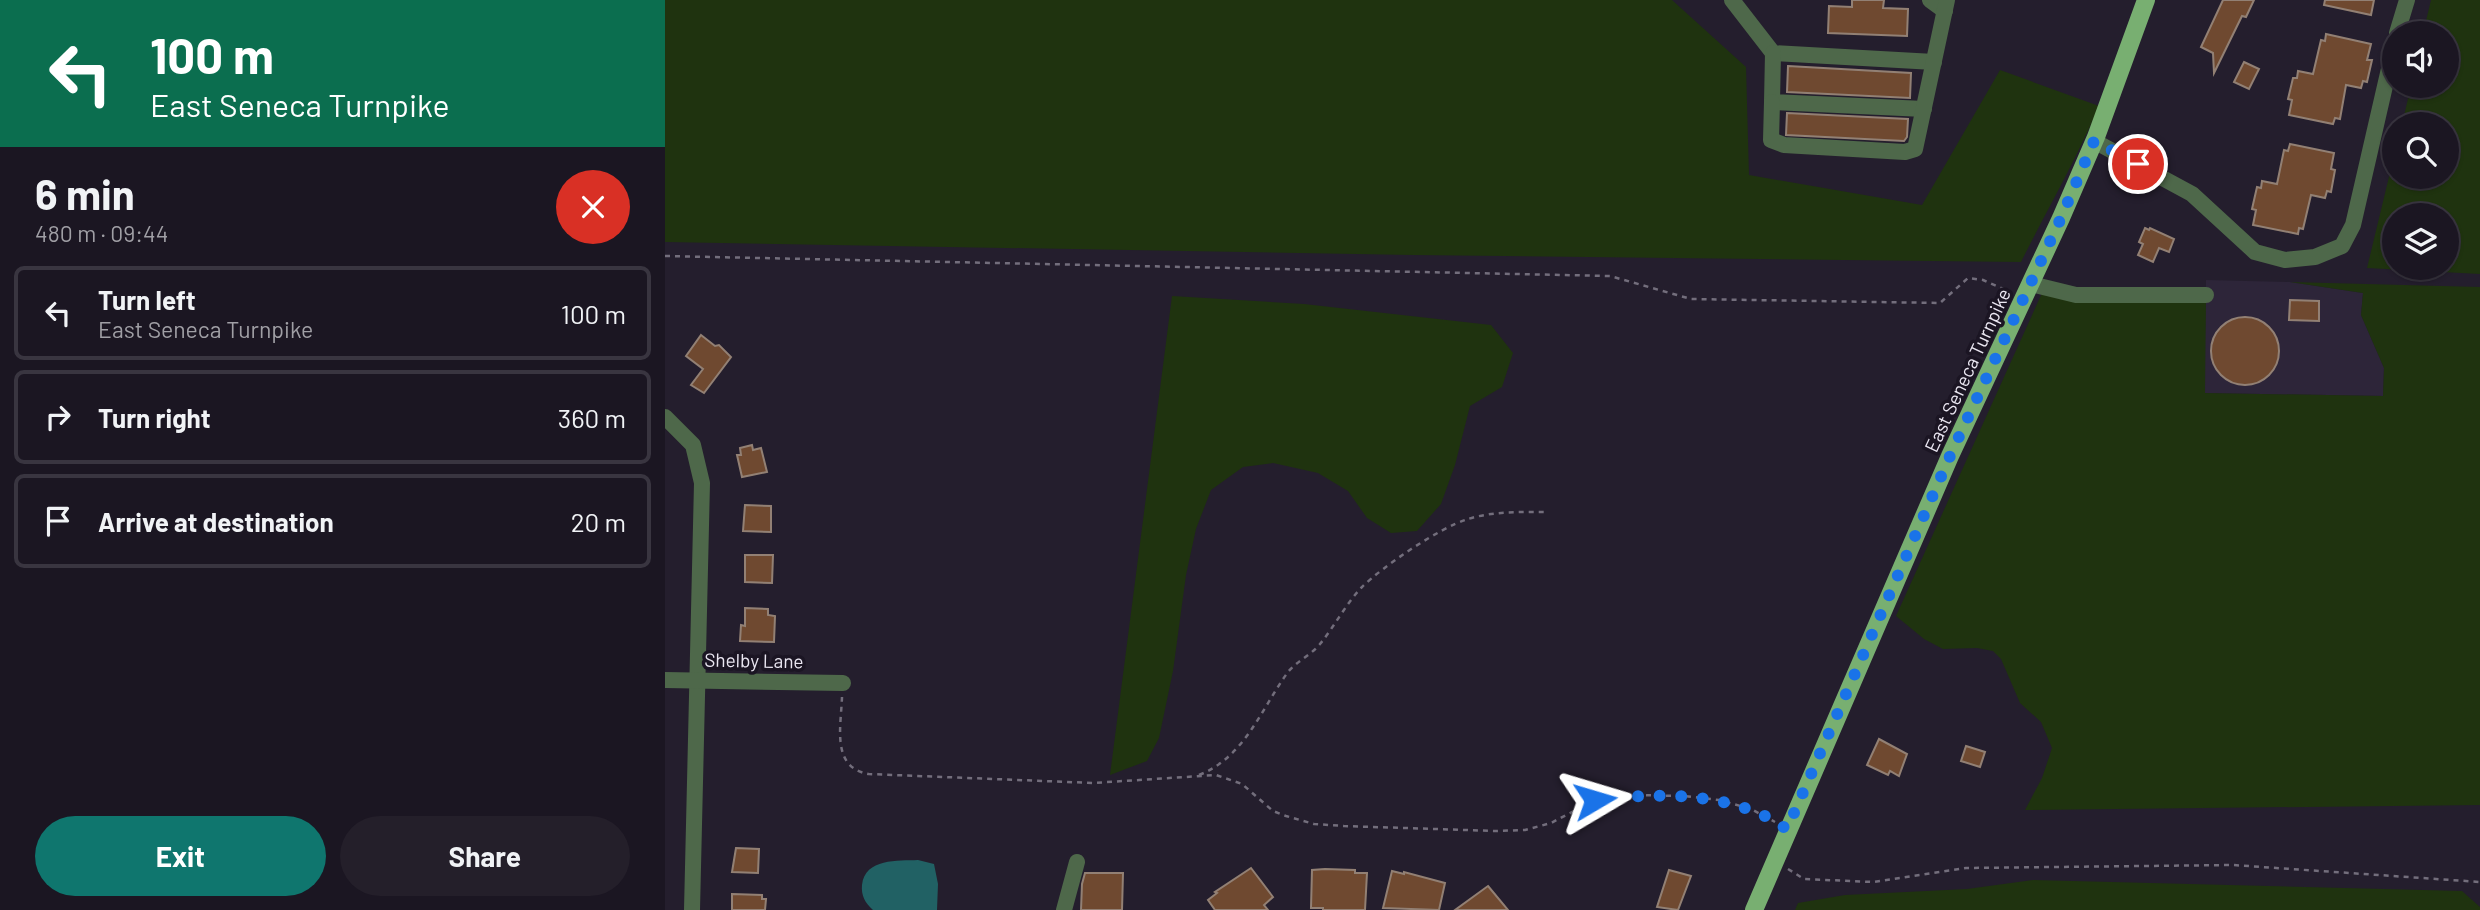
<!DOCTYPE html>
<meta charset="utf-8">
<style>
body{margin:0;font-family:Barlow,sans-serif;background:#241f2a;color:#f1f3f6;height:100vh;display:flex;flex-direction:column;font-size:26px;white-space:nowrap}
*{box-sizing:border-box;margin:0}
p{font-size:23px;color:#a09fa5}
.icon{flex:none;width:38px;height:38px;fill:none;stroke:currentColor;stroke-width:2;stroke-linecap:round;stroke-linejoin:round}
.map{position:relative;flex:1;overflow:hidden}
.details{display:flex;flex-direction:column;background:#1b1622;width:665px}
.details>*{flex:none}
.guide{background:#0b6e4f;color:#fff;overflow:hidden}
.controls{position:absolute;left:1717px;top:21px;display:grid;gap:14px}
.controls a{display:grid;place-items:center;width:77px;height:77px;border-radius:50%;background:#1b1622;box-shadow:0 2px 5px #0004,0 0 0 2px #393540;font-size:35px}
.pin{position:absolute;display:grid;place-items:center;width:60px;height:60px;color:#fff;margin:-30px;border:4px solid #fff;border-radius:50%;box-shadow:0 2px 7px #0007}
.me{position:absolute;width:77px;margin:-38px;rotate:83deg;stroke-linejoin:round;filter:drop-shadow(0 0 5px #0008)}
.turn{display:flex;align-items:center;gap:24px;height:147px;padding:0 35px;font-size:32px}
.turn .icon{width:91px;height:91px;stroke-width:2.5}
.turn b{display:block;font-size:49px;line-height:60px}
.round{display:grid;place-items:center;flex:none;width:74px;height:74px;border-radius:37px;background:#241f2a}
.head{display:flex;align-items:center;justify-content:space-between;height:119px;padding:0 35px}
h1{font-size:42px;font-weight:700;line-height:52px}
.button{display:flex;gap:14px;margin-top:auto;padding:14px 35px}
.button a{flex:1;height:80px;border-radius:42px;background:#0f766e;color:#fff;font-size:28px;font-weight:700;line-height:80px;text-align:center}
.button a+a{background:#241f2a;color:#f1f3f6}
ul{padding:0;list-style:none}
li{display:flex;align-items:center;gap:21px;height:94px;margin:0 14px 10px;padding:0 21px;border:4px solid #393540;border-radius:10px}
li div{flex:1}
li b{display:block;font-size:26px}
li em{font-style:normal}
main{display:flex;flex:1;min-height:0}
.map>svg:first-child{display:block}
</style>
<main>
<section class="details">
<div class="guide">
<div class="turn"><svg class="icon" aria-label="left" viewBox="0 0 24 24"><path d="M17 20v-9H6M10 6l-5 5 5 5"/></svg><div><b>100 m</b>East Seneca Turnpike</div></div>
</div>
<div class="head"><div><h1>6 min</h1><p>480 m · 09:44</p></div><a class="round" style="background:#d93025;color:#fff"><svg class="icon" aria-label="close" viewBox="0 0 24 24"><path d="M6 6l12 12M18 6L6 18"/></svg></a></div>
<ul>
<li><svg class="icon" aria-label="left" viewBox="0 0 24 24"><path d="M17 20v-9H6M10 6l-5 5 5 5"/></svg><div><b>Turn left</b><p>East Seneca Turnpike</p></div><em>100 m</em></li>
<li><svg class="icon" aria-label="right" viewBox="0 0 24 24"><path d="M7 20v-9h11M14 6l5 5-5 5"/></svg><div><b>Turn right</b></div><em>360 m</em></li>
<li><svg class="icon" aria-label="arrive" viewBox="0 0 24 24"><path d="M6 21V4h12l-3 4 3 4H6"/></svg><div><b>Arrive at destination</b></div><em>20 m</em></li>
</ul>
<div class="button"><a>Exit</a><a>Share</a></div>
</section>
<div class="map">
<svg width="1815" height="910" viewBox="0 0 1815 910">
<rect width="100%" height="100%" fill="#241e2d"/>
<path fill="#2d2539" d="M1541,280L1625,282L1698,293L1696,315L1719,368L1718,396L1539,393Z"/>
<g fill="#1f330f" fill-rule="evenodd">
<path d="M0,0H1007L1081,67L1084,175L1257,205L1335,70L1434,106C1411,160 1382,210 1356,262L748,255L0,242Z"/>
<path d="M1766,0H1815V274L1702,268L1729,156V177H1782V124H1737L1746,86H1782V33H1758ZM1729,215H1782V268H1729Z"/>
<path d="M1625,282L1815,287V805L1360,810L1377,778L1387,748L1376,722L1355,703L1336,659L1328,651L1312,648L1278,649L1259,639L1231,616L1377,293L1541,298L1540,393L1718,396L1719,368L1696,315L1698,293Z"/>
<path d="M507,296L639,304L826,325L848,353L837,387L805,406L790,465L776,504L752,531L726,533L702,518L683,491L653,473L608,463L578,467L546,490L531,529L521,575L508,671L494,738L482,761L445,775Z"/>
<path d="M1368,880L1797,891L1815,907V910H1130L1133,903L1180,895L1302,889Z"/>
</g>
<path fill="#216164" d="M253,860L269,864L273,884L272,910H208C200,903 196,895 197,885C200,858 233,861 253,860Z"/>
<g fill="#6f4930" stroke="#928074" stroke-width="2">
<path d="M1187,0H1219L1218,8L1243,9L1242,36L1163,33L1164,6L1187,7Z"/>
<path d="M1558,0H1589L1581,17L1577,16L1549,73L1548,53L1536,47Z"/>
<path d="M1660,0H1709L1706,15L1659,5Z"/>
<path d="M1661,34L1706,44L1702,60H1707L1702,82L1698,81L1696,88L1681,85L1675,119L1670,118L1668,124L1624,115L1627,100L1623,99L1628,78H1632L1633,71L1648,74L1656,40L1660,41Z"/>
<path d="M1579,62L1594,69L1584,89L1569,82Z"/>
<path d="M1123,66L1246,73L1245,98L1122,92Z"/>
<path d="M1122,113L1243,119L1242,137L1239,141L1121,135Z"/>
<path d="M1625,144L1669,153L1666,169L1670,170L1666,192L1662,191L1660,198L1646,195L1638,229L1634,228L1633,234L1588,225L1591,210L1587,209L1592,187L1596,188L1597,181L1612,184L1619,150L1623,151Z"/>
<path d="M1480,228L1484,230L1485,228L1509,239L1504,252L1494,248L1488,262L1473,255L1478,244L1474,242Z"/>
<path d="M1625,300L1654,301V321L1624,320Z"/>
<circle cx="1580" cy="351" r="34"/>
<path d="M36,335L50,346L54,345L66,357L39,393L26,385L38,369L21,356Z"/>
<path d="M87,445L88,450L96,448L102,472L77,477L72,455H76L75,448Z"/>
<path d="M80,505L106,506V532L78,531Z"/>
<path d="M80,555H108L107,583L80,582Z"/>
<path d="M80,608L103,609V615L110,616L109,642L75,641L76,625L80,626Z"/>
<path d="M1214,739L1242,754L1234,776L1225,771L1223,775L1202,765Z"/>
<path d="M1301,746L1320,752L1315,767L1296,761Z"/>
<path d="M71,848L94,849L93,873L67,872Z"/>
<path d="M586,868L608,897L599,905L603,910H550L543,900L552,893L550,892Z"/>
<path d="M660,869L690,870V873H702L700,910H658V908H646L647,870Z"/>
<path d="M1004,870L1026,876L1013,910L992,907Z"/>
<path d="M727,871L739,874V872L780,883L774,910L718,908Z"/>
<path d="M420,873H458L457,910H416L417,884Z"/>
<path d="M823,886L843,910H790Z"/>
<path d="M67,894L97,895V899H101L100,910H67Z"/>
</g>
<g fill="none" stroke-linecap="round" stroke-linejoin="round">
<g stroke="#736e7c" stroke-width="2.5" stroke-dasharray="5 5" stroke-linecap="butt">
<path d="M0,256L945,276L1026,299L1275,303L1303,278L1318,280L1343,291"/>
<path d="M177,697C176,727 166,768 204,774L428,783L551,775L577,784L608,811L621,816L649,824L679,826L830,831L860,830L886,823L930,800L968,795L1019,796L1054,800L1086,809L1110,822"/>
<path d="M534,775C580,757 596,709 623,672C632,661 646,655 655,644C669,627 681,604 696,588C718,566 774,528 803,519C829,511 856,512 882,512"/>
<path d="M1123,869L1139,879L1208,882L1301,868L1568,865L1815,882"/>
</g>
<g stroke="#4e684a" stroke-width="16">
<path d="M1067,0L1108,53L1269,62"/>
<path d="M1265,0L1280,11"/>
<path d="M1732,33L1742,0"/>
<path d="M1108,53L1107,102L1259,109"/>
<path d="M1107,102L1106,140L1119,145L1240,152L1250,149L1282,0"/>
<path d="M1429,141L1527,194L1590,252L1620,260L1650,257L1677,246L1688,225L1729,47"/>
<path d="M1366,284L1411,295H1541"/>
<path d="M0,417L28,445L37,483L27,910"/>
<path d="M0,680L178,683"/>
<path d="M399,910L412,862"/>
</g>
<path stroke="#78af71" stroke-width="18" d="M1089,910L1285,456L1396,218L1431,137L1481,0"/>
</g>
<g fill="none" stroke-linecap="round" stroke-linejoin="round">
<path stroke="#1a73e8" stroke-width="12" stroke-dasharray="0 21.6" d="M930,800C981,794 1033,792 1083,809C1097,813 1110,822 1122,829L1285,456L1396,218L1429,141L1473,164"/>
</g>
<g text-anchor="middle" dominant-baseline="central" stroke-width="7" stroke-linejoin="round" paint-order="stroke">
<g font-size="19" fill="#ebe7f2" stroke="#1b1523">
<text transform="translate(1302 370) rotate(-65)">East Seneca Turnpike</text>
<text transform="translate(89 660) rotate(1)">Shelby Lane</text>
</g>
</g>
</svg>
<div class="controls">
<a><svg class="icon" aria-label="sound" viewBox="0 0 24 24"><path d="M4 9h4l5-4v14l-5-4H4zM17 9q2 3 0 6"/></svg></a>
<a><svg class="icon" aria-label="search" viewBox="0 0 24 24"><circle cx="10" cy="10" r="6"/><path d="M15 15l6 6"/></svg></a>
<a><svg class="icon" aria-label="layers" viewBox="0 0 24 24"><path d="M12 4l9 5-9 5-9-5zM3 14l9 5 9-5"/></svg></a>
</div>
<div class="pin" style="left:1473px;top:164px;background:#d93025"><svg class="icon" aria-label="arrive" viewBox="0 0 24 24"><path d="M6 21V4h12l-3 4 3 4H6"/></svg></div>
<svg class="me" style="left:930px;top:800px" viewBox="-20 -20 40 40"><path d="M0-17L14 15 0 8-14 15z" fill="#1a73e8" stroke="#fff" stroke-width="4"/></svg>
</div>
</main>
